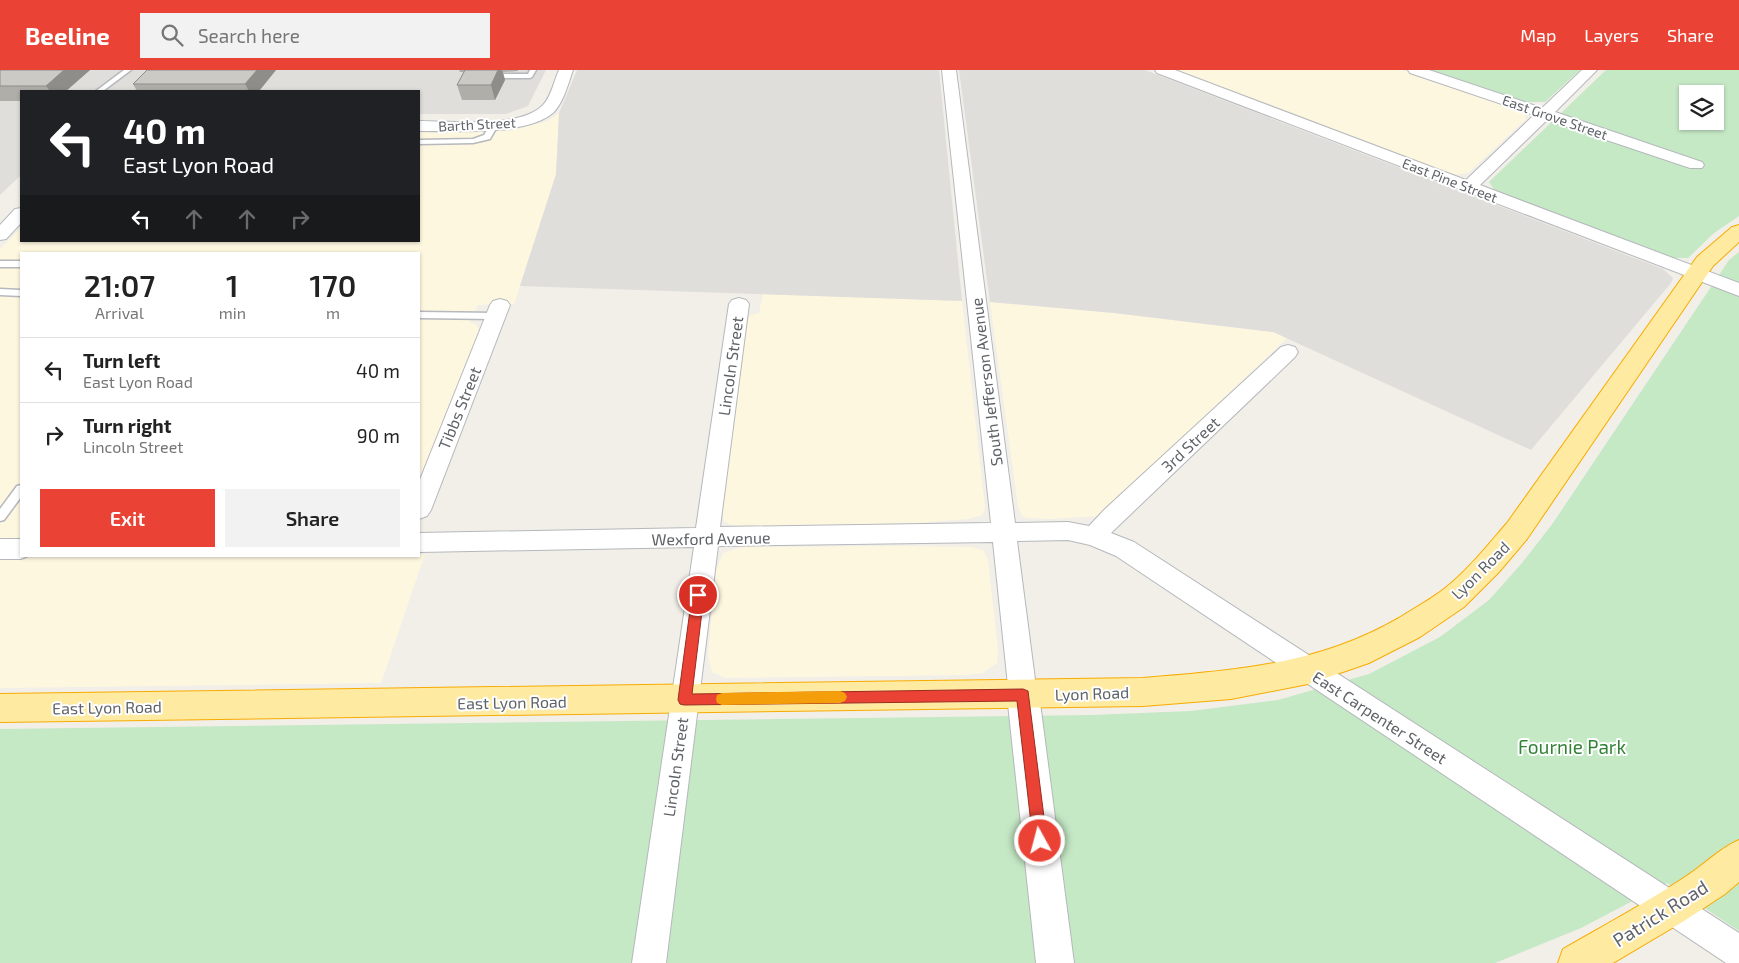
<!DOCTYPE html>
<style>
body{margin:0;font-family:"Exo 2",sans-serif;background:#f2f2f2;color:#222;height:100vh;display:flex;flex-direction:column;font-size:19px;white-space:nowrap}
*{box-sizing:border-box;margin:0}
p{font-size:16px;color:#767676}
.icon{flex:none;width:28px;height:28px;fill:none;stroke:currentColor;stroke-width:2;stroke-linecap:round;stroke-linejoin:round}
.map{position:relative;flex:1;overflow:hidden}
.side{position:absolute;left:20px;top:182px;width:400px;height:305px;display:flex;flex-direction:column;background:#fff;border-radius:0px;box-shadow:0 1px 4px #0004}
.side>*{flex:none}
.banner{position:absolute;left:20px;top:20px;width:400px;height:152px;border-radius:0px;box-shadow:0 1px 4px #0004;background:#202124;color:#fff;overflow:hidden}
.tools{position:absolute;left:1679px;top:15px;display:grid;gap:10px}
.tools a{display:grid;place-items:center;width:45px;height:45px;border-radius:0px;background:#fff;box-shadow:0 1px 4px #0004;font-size:25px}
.pin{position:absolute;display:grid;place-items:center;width:42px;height:42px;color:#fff;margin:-21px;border:2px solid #fff;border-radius:50%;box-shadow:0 1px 5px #0007}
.me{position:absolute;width:55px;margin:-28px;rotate:353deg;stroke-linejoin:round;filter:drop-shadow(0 0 4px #0008)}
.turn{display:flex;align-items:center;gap:18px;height:105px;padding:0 20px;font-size:22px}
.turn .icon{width:65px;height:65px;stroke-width:2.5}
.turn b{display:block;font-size:35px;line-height:42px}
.lanes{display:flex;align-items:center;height:48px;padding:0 20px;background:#0003;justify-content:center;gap:25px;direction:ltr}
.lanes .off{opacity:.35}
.eta{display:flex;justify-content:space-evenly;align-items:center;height:85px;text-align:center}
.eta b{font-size:30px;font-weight:600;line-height:35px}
.button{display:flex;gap:10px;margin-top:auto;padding:10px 20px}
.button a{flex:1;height:58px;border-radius:0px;background:#ea4335;color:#fff;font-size:20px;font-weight:600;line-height:58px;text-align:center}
.button a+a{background:#f2f2f2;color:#222}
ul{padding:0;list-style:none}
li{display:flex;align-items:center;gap:15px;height:65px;padding:0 20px;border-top:1px solid #e0e0e0}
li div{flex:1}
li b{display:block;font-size:19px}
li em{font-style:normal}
header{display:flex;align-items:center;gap:30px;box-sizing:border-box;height:70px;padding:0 25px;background:#ea4335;color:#fff}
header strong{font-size:24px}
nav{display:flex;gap:28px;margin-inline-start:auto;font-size:18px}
.search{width:350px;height:45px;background:#f2f2f2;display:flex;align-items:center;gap:12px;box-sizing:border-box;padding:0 18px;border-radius:0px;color:#767676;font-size:19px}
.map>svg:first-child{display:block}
</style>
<header>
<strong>Beeline</strong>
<div class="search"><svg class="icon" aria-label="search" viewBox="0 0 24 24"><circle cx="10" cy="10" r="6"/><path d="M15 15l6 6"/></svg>Search here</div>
<nav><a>Map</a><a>Layers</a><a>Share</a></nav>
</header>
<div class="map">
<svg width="1739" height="893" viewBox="0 0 1739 893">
<rect width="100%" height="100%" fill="#f1efe8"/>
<g fill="#fef7e0">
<path d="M1172,0H1402L1513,37L1523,43L1526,49L1468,103L1453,105L1441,102Z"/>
<path d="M559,43L556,104L514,234L478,235L470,252L477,255L479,261L419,410V184H21V486H419V484H425L381,613L0,618V179L21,158V171H419V62L509,61L548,51Z"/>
<path d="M763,224L962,231L985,438L982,445L968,449L918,453L742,457L731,455L724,451L722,441L746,252L750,246L759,243Z"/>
<path d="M990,232L1114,243L1273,262L1287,268L1098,446L1052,449L1027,448L1022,446L1018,436Z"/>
<path d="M902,476L970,477L983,480L988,490L998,580L997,593L983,603L967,605L726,608L712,602L708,585L716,501L723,483L742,477Z"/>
</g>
<g fill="#e0deda">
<path d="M0,0H546L528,36L506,44H419V21H21V105L0,125Z"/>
<path d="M577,0H939L962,231L520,216L556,104L559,43Z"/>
<path d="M959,0H1145L1663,199L1673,208L1671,213L1531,380L1273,262L1114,243L990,232Z"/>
</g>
<g fill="#c5e8c5" fill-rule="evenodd">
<path d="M1426,0H1580L1545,32H1523Z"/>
<path d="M1606,0H1739V146L1714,163L1688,188H1673L1501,125L1495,121L1489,112ZM1688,24H1715V51H1688Z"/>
<path d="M1739,182V861L1667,813L1581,858L1495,893H0V659L1093,645L1191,641L1278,630L1369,604L1440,567L1489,530L1522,493L1553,453L1729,190Z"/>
</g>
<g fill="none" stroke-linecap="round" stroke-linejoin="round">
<defs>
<g id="service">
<path d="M124,0H131L103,21H96Z"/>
<path d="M530,0H536L532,7L530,8H491L488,6L491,4H528Z"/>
<path d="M491,53L498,55L490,69L473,73L419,74V70L473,69L484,65Z"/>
<rect x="0" y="191" width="21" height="6"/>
<path d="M0,219L21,220V226L0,225Z"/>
<path d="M419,242L495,243L500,246L495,249L419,248Z"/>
<path d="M21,415V427L4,450L0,451V439L17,416Z"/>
</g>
<g id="minor">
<path d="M559,0H573C568,14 564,31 554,42C529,66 452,61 419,61V51C451,51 520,59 543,35C551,27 554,11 559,0Z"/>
<path d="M942,0H956L1015,453L1068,452L1089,456L1105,439L1281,277L1288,275L1295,277L1298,282L1295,287L1111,463L1134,472L1739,863V893H1726L1116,486L1090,475L1068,470L1017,471L1037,625L1033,634L1023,637L1013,634L1009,625L993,472L718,476L666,893H632L694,477L419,482V463L696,458L729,234L732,230L739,228L746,230L749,234L720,457L991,453Z"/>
<path d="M1155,0H1175L1466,110L1534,45L1410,3L1408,0H1429L1542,38L1582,0H1597L1555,42L1702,92L1704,95L1702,98H1690L1547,50L1480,115L1739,213V226L1157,3Z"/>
<path d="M21,138V153L6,169L0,170V155L15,139Z"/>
<path d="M500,229L507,231L510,235L431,440L427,446L419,449V412L490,235L493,231Z"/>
<path d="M0,469H21V486H28L21,489H0Z"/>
</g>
<path id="tertiary" d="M1023,611L1034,615L1039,625L1074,893H1036L1007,625L1012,615Z"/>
<g id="trunk">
<path d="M1739,155V172L1713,196L1527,469L1499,502L1464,537L1420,567L1369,593L1308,614L1231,629L1143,636L0,652V624L1143,608C1242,600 1329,594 1415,538C1425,532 1435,526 1444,519C1468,500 1487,476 1507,453L1697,187L1732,157Z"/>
<path d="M1739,770V812L1725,824L1684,851L1613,893H1558L1563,879C1603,856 1644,834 1682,809C1702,797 1718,779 1739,770Z"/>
</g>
</defs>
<use href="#service" stroke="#b5b8bc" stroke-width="3"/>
<use href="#minor" stroke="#b5b8bc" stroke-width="2"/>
<use href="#tertiary" stroke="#b5b8bc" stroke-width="2"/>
<use href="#trunk" stroke="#f9ab00" stroke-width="2"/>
<use href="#service" fill="#fff" fill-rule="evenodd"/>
<use href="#minor" fill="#fff" fill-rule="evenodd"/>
<use href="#tertiary" fill="#fff" fill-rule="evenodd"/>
<use href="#trunk" fill="#feeaa1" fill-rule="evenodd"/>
</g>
<g fill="#afaea9">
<path d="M0,0H90L66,21H21V31H0Z"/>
<path d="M147,0H276L259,21H137L133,14Z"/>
<path d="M459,0H518V1L503,2L505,10L495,30H462L457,15L464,2H460Z"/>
</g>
<g fill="#8f8d8a">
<path d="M64,0H90L66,21H50L46,16Z"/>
<path d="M257,0H276L259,21H249L245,14Z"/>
<path d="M498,0H502L505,10L495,30L491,15Z"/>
</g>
<g fill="#cccac5" stroke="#8f8d8a">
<path d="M0,0H64L46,16H0Z"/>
<path d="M147,0H257L245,14H133Z"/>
<path d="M465,0H498L491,15H457Z"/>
</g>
<path fill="#ea4335" stroke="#982c22" d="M698,520L702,522L704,525L692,624L1023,619L1028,621L1047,771L1045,776L1040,779L1035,776L1033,771L1017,631L684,635L680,634L678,630L692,525L694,522Z"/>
<path fill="#f59e0b" d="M840,621L845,623L847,627L845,631L840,633L722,635L717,633L716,629L717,625L722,623Z"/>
<g text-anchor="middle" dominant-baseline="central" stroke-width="4" stroke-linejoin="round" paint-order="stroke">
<g font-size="14" fill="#5f6368" stroke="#fff">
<text transform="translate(1555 47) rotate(19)">East Grove Street</text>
<text transform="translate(477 54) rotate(-3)">Barth Street</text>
<text transform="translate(1450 110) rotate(21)">East Pine Street</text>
</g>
<g font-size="16" fill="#5f6368" stroke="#fff">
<text transform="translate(730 296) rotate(-82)">Lincoln Street</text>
<text transform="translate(986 312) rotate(-97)">South Jefferson Avenue</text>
<text transform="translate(459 338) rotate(-68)">Tibbs Street</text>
<text transform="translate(1190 374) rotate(-43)">3rd Street</text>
<text transform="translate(711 468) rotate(-1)">Wexford Avenue</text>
<text transform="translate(1480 500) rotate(-45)">Lyon Road</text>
<text transform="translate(1092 623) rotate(-2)">Lyon Road</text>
<text transform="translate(512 632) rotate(-1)">East Lyon Road</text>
<text transform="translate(107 637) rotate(-1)">East Lyon Road</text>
<text transform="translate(1380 647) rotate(33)">East Carpenter Street</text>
<text transform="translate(675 697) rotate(-82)">Lincoln Street</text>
</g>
<g font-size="19" fill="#348238" stroke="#fff">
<text x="1572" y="676">Fournie Park</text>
</g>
<g font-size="19" fill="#5f6368" stroke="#fff">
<text transform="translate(1660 843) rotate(-32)">Patrick Road</text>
</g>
</g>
</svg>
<div class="tools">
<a><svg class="icon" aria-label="layers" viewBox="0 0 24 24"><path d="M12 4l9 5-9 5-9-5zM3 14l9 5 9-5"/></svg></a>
</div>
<div class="pin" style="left:698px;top:525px;background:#d93025"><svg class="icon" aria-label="arrive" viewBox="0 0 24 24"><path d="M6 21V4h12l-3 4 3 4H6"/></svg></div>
<svg class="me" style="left:1040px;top:771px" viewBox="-20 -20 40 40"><circle r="17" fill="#ea4335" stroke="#fff" stroke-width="3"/><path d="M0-11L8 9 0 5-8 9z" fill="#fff"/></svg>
<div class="banner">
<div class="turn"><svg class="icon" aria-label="left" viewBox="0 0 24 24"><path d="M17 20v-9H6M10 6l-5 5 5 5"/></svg><div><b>40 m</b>East Lyon Road</div></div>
<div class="lanes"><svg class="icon" aria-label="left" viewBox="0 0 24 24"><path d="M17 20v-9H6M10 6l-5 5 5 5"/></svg><svg class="icon off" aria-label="ahead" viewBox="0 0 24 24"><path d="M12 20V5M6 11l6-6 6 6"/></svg><svg class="icon off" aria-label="ahead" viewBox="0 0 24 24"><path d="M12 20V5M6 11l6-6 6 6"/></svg><svg class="icon off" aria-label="right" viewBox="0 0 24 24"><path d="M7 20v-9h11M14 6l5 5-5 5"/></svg></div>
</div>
<section class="side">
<div class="eta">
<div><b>21:07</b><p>Arrival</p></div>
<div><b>1</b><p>min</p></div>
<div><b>170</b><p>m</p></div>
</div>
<ul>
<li><svg class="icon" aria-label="left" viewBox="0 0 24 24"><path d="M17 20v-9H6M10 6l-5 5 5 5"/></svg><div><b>Turn left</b><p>East Lyon Road</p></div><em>40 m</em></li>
<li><svg class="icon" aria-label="right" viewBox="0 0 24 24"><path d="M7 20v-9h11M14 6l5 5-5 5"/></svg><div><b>Turn right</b><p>Lincoln Street</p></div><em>90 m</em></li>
</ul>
<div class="button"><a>Exit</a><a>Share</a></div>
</section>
</div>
